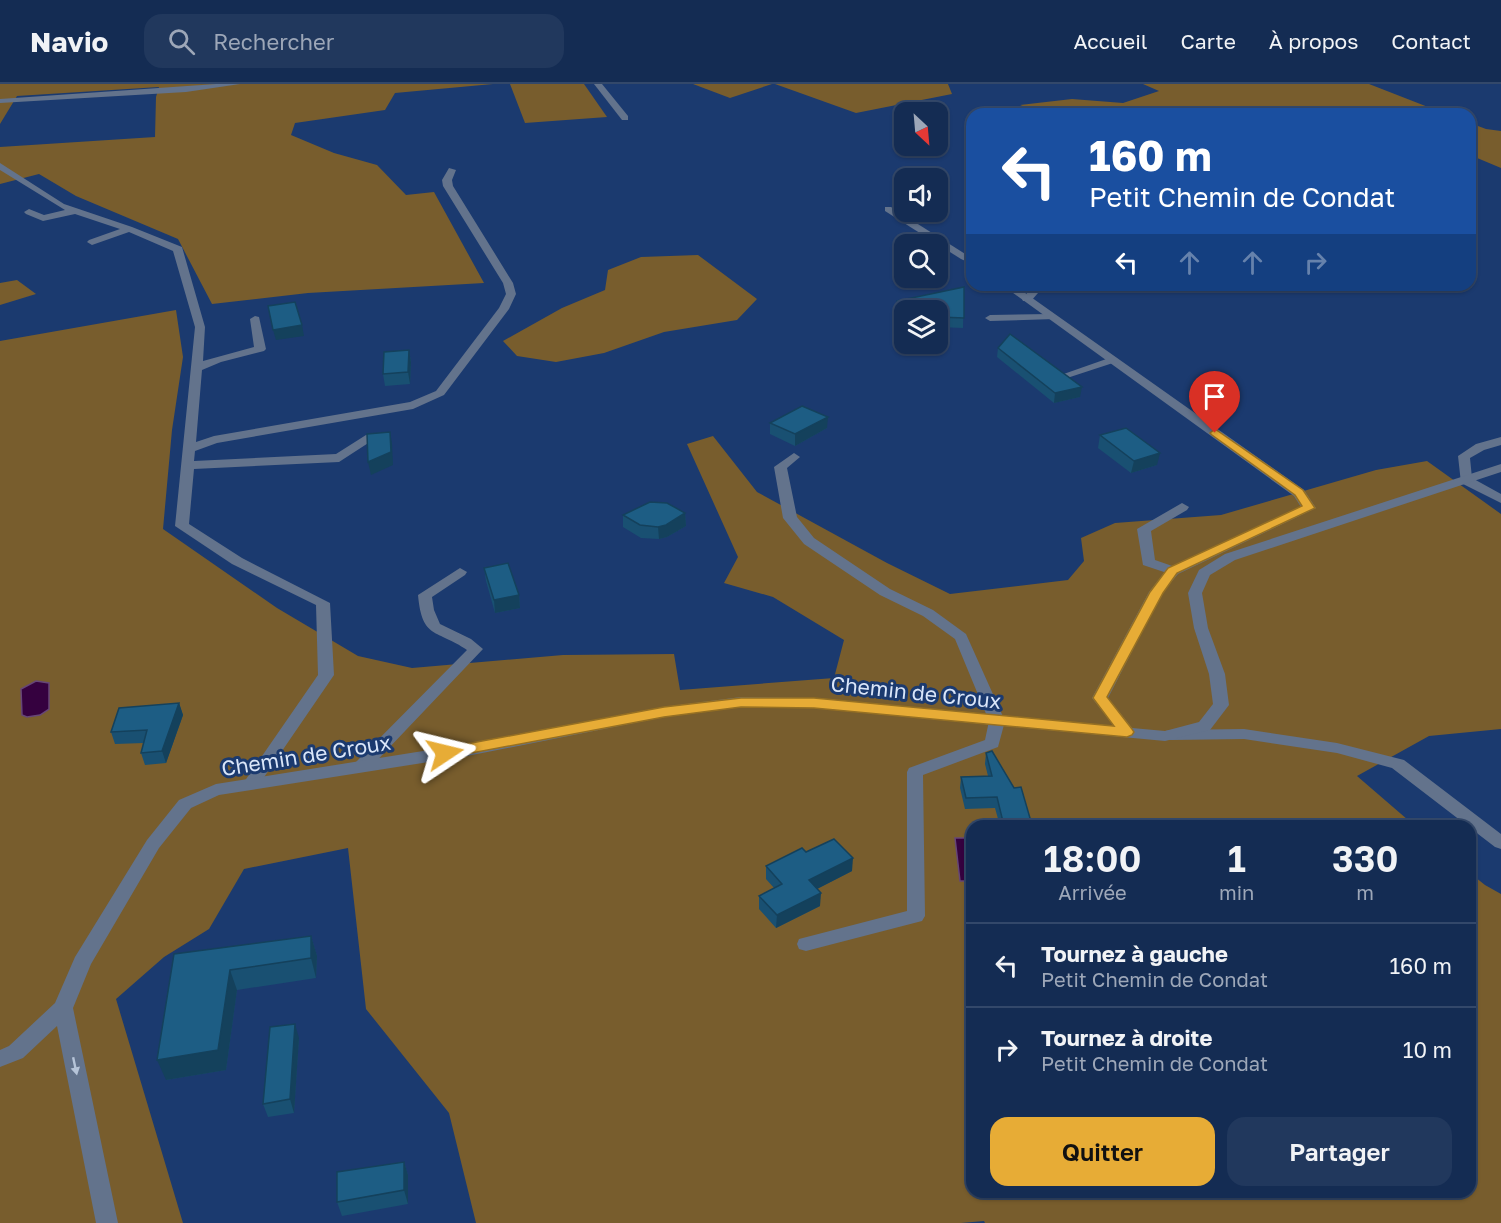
<!DOCTYPE html>
<html lang="fr">
<meta charset="utf-8">
<style>
body{margin:0;font-family:"Golos Text",sans-serif;background:#21385d;color:#f1f3f6;height:100vh;display:flex;flex-direction:column;font-size:22px;white-space:nowrap}
*{box-sizing:border-box;margin:0}
p{font-size:20px;color:#9da7b8}
.icon{flex:none;width:33px;height:33px;fill:none;stroke:currentColor;stroke-width:2;stroke-linecap:round;stroke-linejoin:round}
.map{position:relative;flex:1;overflow:hidden}
.side{position:absolute;left:966px;top:736px;width:510px;height:378px;display:flex;flex-direction:column;background:#142c53;border-radius:18px;box-shadow:0 2px 4px #0004,0 0 0 2px #33486a}
.side>*{flex:none}
.hud{position:absolute;left:966px;top:24px;width:510px;height:183px;border-radius:18px;box-shadow:0 2px 4px #0004,0 0 0 2px #33486a;background:#1a4fa0;color:#fff;overflow:hidden}
.needle{width:39px;rotate:154deg}
.fabs{position:absolute;left:894px;top:18px;display:grid;gap:12px}
.fabs a{display:grid;place-items:center;width:54px;height:54px;border-radius:12px;background:#142c53;box-shadow:0 2px 4px #0004,0 0 0 2px #33486a;font-size:30px}
.pin{position:absolute;display:grid;place-items:center;width:51px;height:51px;color:#fff;margin:-62px -26px;border-radius:50% 50% 50% 0;rotate:-45deg;box-shadow:0 0 6px #0007}
.pin .icon{rotate:45deg}
.me{position:absolute;width:66px;margin:-33px;rotate:80deg;stroke-linejoin:round;filter:drop-shadow(0 0 4px #0008)}
.turn{display:flex;align-items:center;gap:21px;height:126px;padding:0 24px;font-size:27px}
.turn .icon{width:78px;height:78px;stroke-width:2.5}
.turn b{display:block;font-size:42px;line-height:51px}
.lanes{display:flex;align-items:center;height:57px;padding:0 24px;background:#0003;justify-content:center;gap:30px;direction:ltr}
.lanes .off{opacity:.35}
.eta{display:flex;justify-content:space-evenly;align-items:center;height:102px;text-align:center}
.eta b{font-size:36px;font-weight:600;line-height:42px}
.action{display:flex;gap:12px;margin-top:auto;padding:12px 24px}
.action a{flex:1;height:69px;border-radius:18px;background:#e7ac36;color:#111;font-size:24px;font-weight:600;line-height:69px;text-align:center}
.action a+a{background:#21385d;color:#f1f3f6}
ul{padding:0;list-style:none}
li{display:flex;align-items:center;gap:18px;height:84px;padding:0 24px;border-top:2px solid #33486a}
li div{flex:1}
li b{display:block;font-size:22px}
li em{font-style:normal}
header{display:flex;align-items:center;gap:36px;box-sizing:border-box;height:84px;padding:0 30px;background:#142c53;border-bottom:2px solid #33486a}
header strong{font-size:28px}
nav{display:flex;gap:33px;margin-inline-start:auto;font-size:21px}
.search{width:420px;height:54px;background:#21385d;display:flex;align-items:center;gap:15px;box-sizing:border-box;padding:0 21px;border-radius:18px;color:#9da7b8;font-size:22px}
.map>svg:first-child{display:block}
</style>
<header>
<strong>Navio</strong>
<div class="search"><svg class="icon" aria-label="search" viewBox="0 0 24 24"><circle cx="10" cy="10" r="6"/><path d="M15 15l6 6"/></svg>Rechercher</div>
<nav><a>Accueil</a><a>Carte</a><a>À propos</a><a>Contact</a></nav>
</header>
<div class="map">
<svg width="1501" height="1139" viewBox="0 0 1501 1139">
<rect width="100%" height="100%" fill="#1b3a6f"/>
<g fill="#785d2d">
<path d="M0,0H493L395,9L385,26L295,39L291,51L334,69L377,81L406,111L434,108L484,199L308,209L212,220L178,155L76,112L39,90L0,100V63L155,53L156,13L159,3L17,12L0,40Z"/>
<path d="M510,0H584L607,33L525,39Z"/>
<path d="M693,0H772L730,14Z"/>
<path d="M775,0H948L952,10L856,29Z"/>
<path d="M1143,0H1369L1446,30H1043L1020,21L1072,15L1123,19L1159,7Z"/>
<path d="M1470,39L1486,45L1501,47V84L1470,71Z"/>
<path d="M698,171L757,215L737,236L664,248L604,269L556,278L517,272L503,257L562,224L605,206L608,186L641,173Z"/>
<path d="M17,196L36,210L0,221V199Z"/>
<path d="M176,226L183,273L172,346L163,445L277,524L358,572L412,584L563,571L674,570L680,606L834,594L844,556L773,513L724,499L738,473L687,360L713,352L757,408L887,479L950,510L1068,496L1084,477L1081,454L1115,439L1221,431L1376,386L1427,377L1501,430V645L1429,652L1357,692L1415,742H972V1108H1470V789L1485,801L1501,810V1139H985L984,1137L961,1139H476L449,1029L366,925L348,764L244,785L209,845L164,873L116,915L183,1139H0V257Z"/>
</g>
<g fill="#35013f" stroke="#664677" stroke-width="1.5">
<path d="M36,597L49,599V625L40,631L27,633L22,631L21,605Z"/>
<path d="M955,754H972V797H960Z"/>
</g>
<g fill="none" stroke-linecap="round" stroke-linejoin="round">
<g fill="#63738c" fill-rule="evenodd">
<path d="M216,0H240L186,8L0,19V15Z"/>
<path d="M594,0H602L628,32V36H622Z"/>
<path d="M0,79L64,120L132,143L182,163L205,243L203,277L254,263L250,235L255,232L259,233L266,265L264,267L221,278L202,286L196,358L214,352L410,318L436,307L499,224L506,210L503,199L443,102L442,96L449,84L456,86L452,96L453,102L513,199L516,210L509,225L444,311L413,325L217,359L195,367L194,377L336,370L366,351L370,350L376,354L339,378L194,385L189,440L242,474L330,519L334,591L256,705H244L242,701L318,591L316,521L232,480L175,442L195,243L173,167L129,148L92,161L87,158L89,156L120,145L75,130L43,137L26,130L24,128L29,125L44,131L65,126L0,86Z"/>
<path d="M885,123H891L970,173L961,175L885,127Z"/>
<path d="M1034,201H1045L1031,217H1023L1022,215Z"/>
<path d="M1051,230L1055,231V235L990,237L985,234L990,231Z"/>
<path d="M1112,273L1116,274V278L1064,295L1058,292Z"/>
<path d="M1501,353V361L1484,366L1470,374L1472,394L1501,410V419L1461,399L1458,372L1476,360Z"/>
<path d="M794,369L800,373L787,384L797,433L814,454L890,505L933,526L966,550L1005,637L998,663L923,691L925,832L922,837L806,867L799,865L797,860L799,855L907,827V688L909,684L985,656L989,637L955,555L923,532L880,511L804,460L783,434L774,383Z"/>
<path d="M1182,419L1189,423L1187,426L1151,447L1155,476L1178,484L1180,487L1173,491L1143,481L1137,445Z"/>
<path d="M460,484L467,488L465,491L432,513L434,526L440,540L471,555L483,565L367,687H355L353,683L355,679L467,566C437,545 422,556 418,511Z"/>
<path d="M1244,645L1337,659L1404,676L1501,750V765L1495,763L1392,684L1337,669L1244,655L1171,656L1165,655L1163,651L1165,647L1171,646Z"/>
</g>
<g fill="#63738c" fill-rule="evenodd">
<path d="M961,171L972,173V180L961,175Z"/>
<path d="M1002,201H1014L1304,406L1316,424L1178,490L1162,509L1108,614L1132,644L1165,647L1199,638L1213,620L1209,590L1194,544L1188,509L1199,486L1225,470L1501,380V388L1235,476L1210,491L1202,509L1208,544L1225,590L1229,621L1210,646L1165,657L814,624L741,623L664,633L467,672L219,711L191,724L159,764L91,880L73,924L118,1139H96L57,942L23,974L0,983V966L9,962L55,919L75,873L147,756L179,716L216,700L467,660L664,623L741,613L814,614L1114,642L1092,614L1149,508L1168,484L1301,423L1294,412Z"/>
</g>
</g>
<g fill="#195072">
<path d="M964,203L963,244L939,243L938,226H904V233L896,232L897,217Z"/>
<path d="M998,264L1080,313L1054,319L997,273Z"/>
<path d="M409,266L411,278L410,300L385,302L383,290Z"/>
<path d="M770,339L827,344L795,362L770,350Z"/>
<path d="M1100,351L1157,381L1131,389L1098,364Z"/>
<path d="M685,429L686,442L667,453L659,455L641,454L623,443V431Z"/>
<path d="M484,484L519,511L520,524L495,529L486,497Z"/>
<path d="M179,619L183,631L166,679L145,681L141,669L144,659L115,660L111,648Z"/>
<path d="M986,669L1032,741L1031,742H1000L995,724L965,725L960,704L961,693L988,692L985,680Z"/>
<path d="M806,768L852,787L817,805L820,822L776,844L759,825V812L774,804L766,795V782Z"/>
<path d="M311,852L317,872L316,894L237,906L226,986L166,996L174,870Z"/>
<path d="M299,954L294,1029L268,1033L263,1020Z"/>
<path d="M404,1078L408,1091V1120L342,1132L337,1118Z"/>
</g>
<g fill="#14415c">
<path d="M302,241L304,252L276,256L273,246Z"/>
<path d="M409,266L411,278L410,300L408,288Z"/>
<path d="M1082,303L1080,313L1054,319L1055,309Z"/>
<path d="M828,333L827,344L795,362V350Z"/>
<path d="M390,348L392,360L393,381L371,391L368,378Z"/>
<path d="M1160,369L1157,381L1131,389L1134,377Z"/>
<path d="M685,429L686,442L667,453L659,455L658,443Z"/>
<path d="M519,511L520,524L495,529L494,516Z"/>
<path d="M179,619L183,631L166,679L162,667Z"/>
<path d="M853,774L852,787L809,809V796Z"/>
<path d="M821,809L820,822L776,844L777,831Z"/>
<path d="M311,852L317,872L316,894L311,874Z"/>
<path d="M230,886L237,906L226,986L166,996L157,976Z"/>
<path d="M295,940L299,954L294,1029L290,1015Z"/>
<path d="M404,1078L408,1091V1120L404,1106Z"/>
</g>
<g fill="#1d5d84" stroke="#14415c" stroke-width="1.5">
<path d="M964,203V234L939,233V226L897,222V217Z"/>
<path d="M295,218L302,241L273,246L268,222Z"/>
<path d="M1010,250L1082,303L1055,309L998,264Z"/>
<path d="M409,266L408,288L383,290L384,268Z"/>
<path d="M802,322L828,333L795,350L770,339Z"/>
<path d="M1126,344L1160,369L1134,377L1100,351Z"/>
<path d="M390,348L391,368L368,378L367,350Z"/>
<path d="M650,418L667,419L685,429L666,441L658,443L640,441L623,431Z"/>
<path d="M508,479L519,511L494,516L484,484Z"/>
<path d="M179,619L162,667L141,669L147,646L111,648L119,624Z"/>
<path d="M992,667L1014,704L1021,703L1032,741L1004,742L997,713L966,714L961,693L992,692L986,669Z"/>
<path d="M834,755L853,774L809,796L821,809L777,831L759,812L782,800L766,782L802,764L806,768Z"/>
<path d="M311,852V874L230,886L218,966L157,976L174,870Z"/>
<path d="M295,940L290,1015L263,1020L270,943Z"/>
<path d="M404,1078V1106L337,1118V1088Z"/>
</g>
<defs><path id="oneway-solid" d="M-6-.8H1V-3.2L6.5 0L1 3.2V.8H-6Z" transform="scale(1.5)"/></defs>
<use fill="#b6c4d8" href="#oneway-solid" transform="translate(75 982) rotate(78)"/>
<path fill="#e7ac36" stroke="#967023" stroke-width="1.5" d="M1215,345L1303,406L1315,424L1177,489L1163,509L1107,613L1132,645L1134,648L1132,651L1127,653L814,624L741,623L664,633L445,674L438,669L445,664L664,623L741,614H814L1114,642L1093,614L1150,508L1168,484L1302,422L1295,411L1212,351L1210,349Z"/>
<g text-anchor="middle" dominant-baseline="central" stroke-width="6" stroke-linejoin="round" paint-order="stroke">
<g font-size="21" fill="#dae6f9" stroke="#1b3a6f">
<text transform="translate(916 608) rotate(6)">Chemin de Croux</text>
<text transform="translate(306 671) rotate(-9)">Chemin de Croux</text>
</g>
</g>
</svg>
<div class="fabs">
<a><svg class="needle" viewBox="-14 -14 28 28"><path d="M0-13l5 13h-10z" fill="#e53935"/><path d="M0 13l5-13h-10z" fill="#9da7b8"/></svg></a>
<a><svg class="icon" aria-label="sound" viewBox="0 0 24 24"><path d="M4 9h4l5-4v14l-5-4H4zM17 9q2 3 0 6"/></svg></a>
<a><svg class="icon" aria-label="search" viewBox="0 0 24 24"><circle cx="10" cy="10" r="6"/><path d="M15 15l6 6"/></svg></a>
<a><svg class="icon" aria-label="layers" viewBox="0 0 24 24"><path d="M12 4l9 5-9 5-9-5zM3 14l9 5 9-5"/></svg></a>
</div>
<div class="pin" style="left:1215px;top:349px;background:#d93025"><svg class="icon" aria-label="arrive" viewBox="0 0 24 24"><path d="M6 21V4h12l-3 4 3 4H6"/></svg></div>
<svg class="me" style="left:445px;top:669px" viewBox="-20 -20 40 40"><path d="M0-17L14 15 0 8-14 15z" fill="#e7ac36" stroke="#fff" stroke-width="4"/></svg>
<div class="hud">
<div class="turn"><svg class="icon" aria-label="left" viewBox="0 0 24 24"><path d="M17 20v-9H6M10 6l-5 5 5 5"/></svg><div><b>160 m</b>Petit Chemin de Condat</div></div>
<div class="lanes"><svg class="icon" aria-label="left" viewBox="0 0 24 24"><path d="M17 20v-9H6M10 6l-5 5 5 5"/></svg><svg class="icon off" aria-label="ahead" viewBox="0 0 24 24"><path d="M12 20V5M6 11l6-6 6 6"/></svg><svg class="icon off" aria-label="ahead" viewBox="0 0 24 24"><path d="M12 20V5M6 11l6-6 6 6"/></svg><svg class="icon off" aria-label="right" viewBox="0 0 24 24"><path d="M7 20v-9h11M14 6l5 5-5 5"/></svg></div>
</div>
<section class="side">
<div class="eta">
<div><b>18:00</b><p>Arrivée</p></div>
<div><b>1</b><p>min</p></div>
<div><b>330</b><p>m</p></div>
</div>
<ul>
<li><svg class="icon" aria-label="left" viewBox="0 0 24 24"><path d="M17 20v-9H6M10 6l-5 5 5 5"/></svg><div><b>Tournez à gauche</b><p>Petit Chemin de Condat</p></div><em>160 m</em></li>
<li><svg class="icon" aria-label="right" viewBox="0 0 24 24"><path d="M7 20v-9h11M14 6l5 5-5 5"/></svg><div><b>Tournez à droite</b><p>Petit Chemin de Condat</p></div><em>10 m</em></li>
</ul>
<div class="action"><a>Quitter</a><a>Partager</a></div>
</section>
</div>
